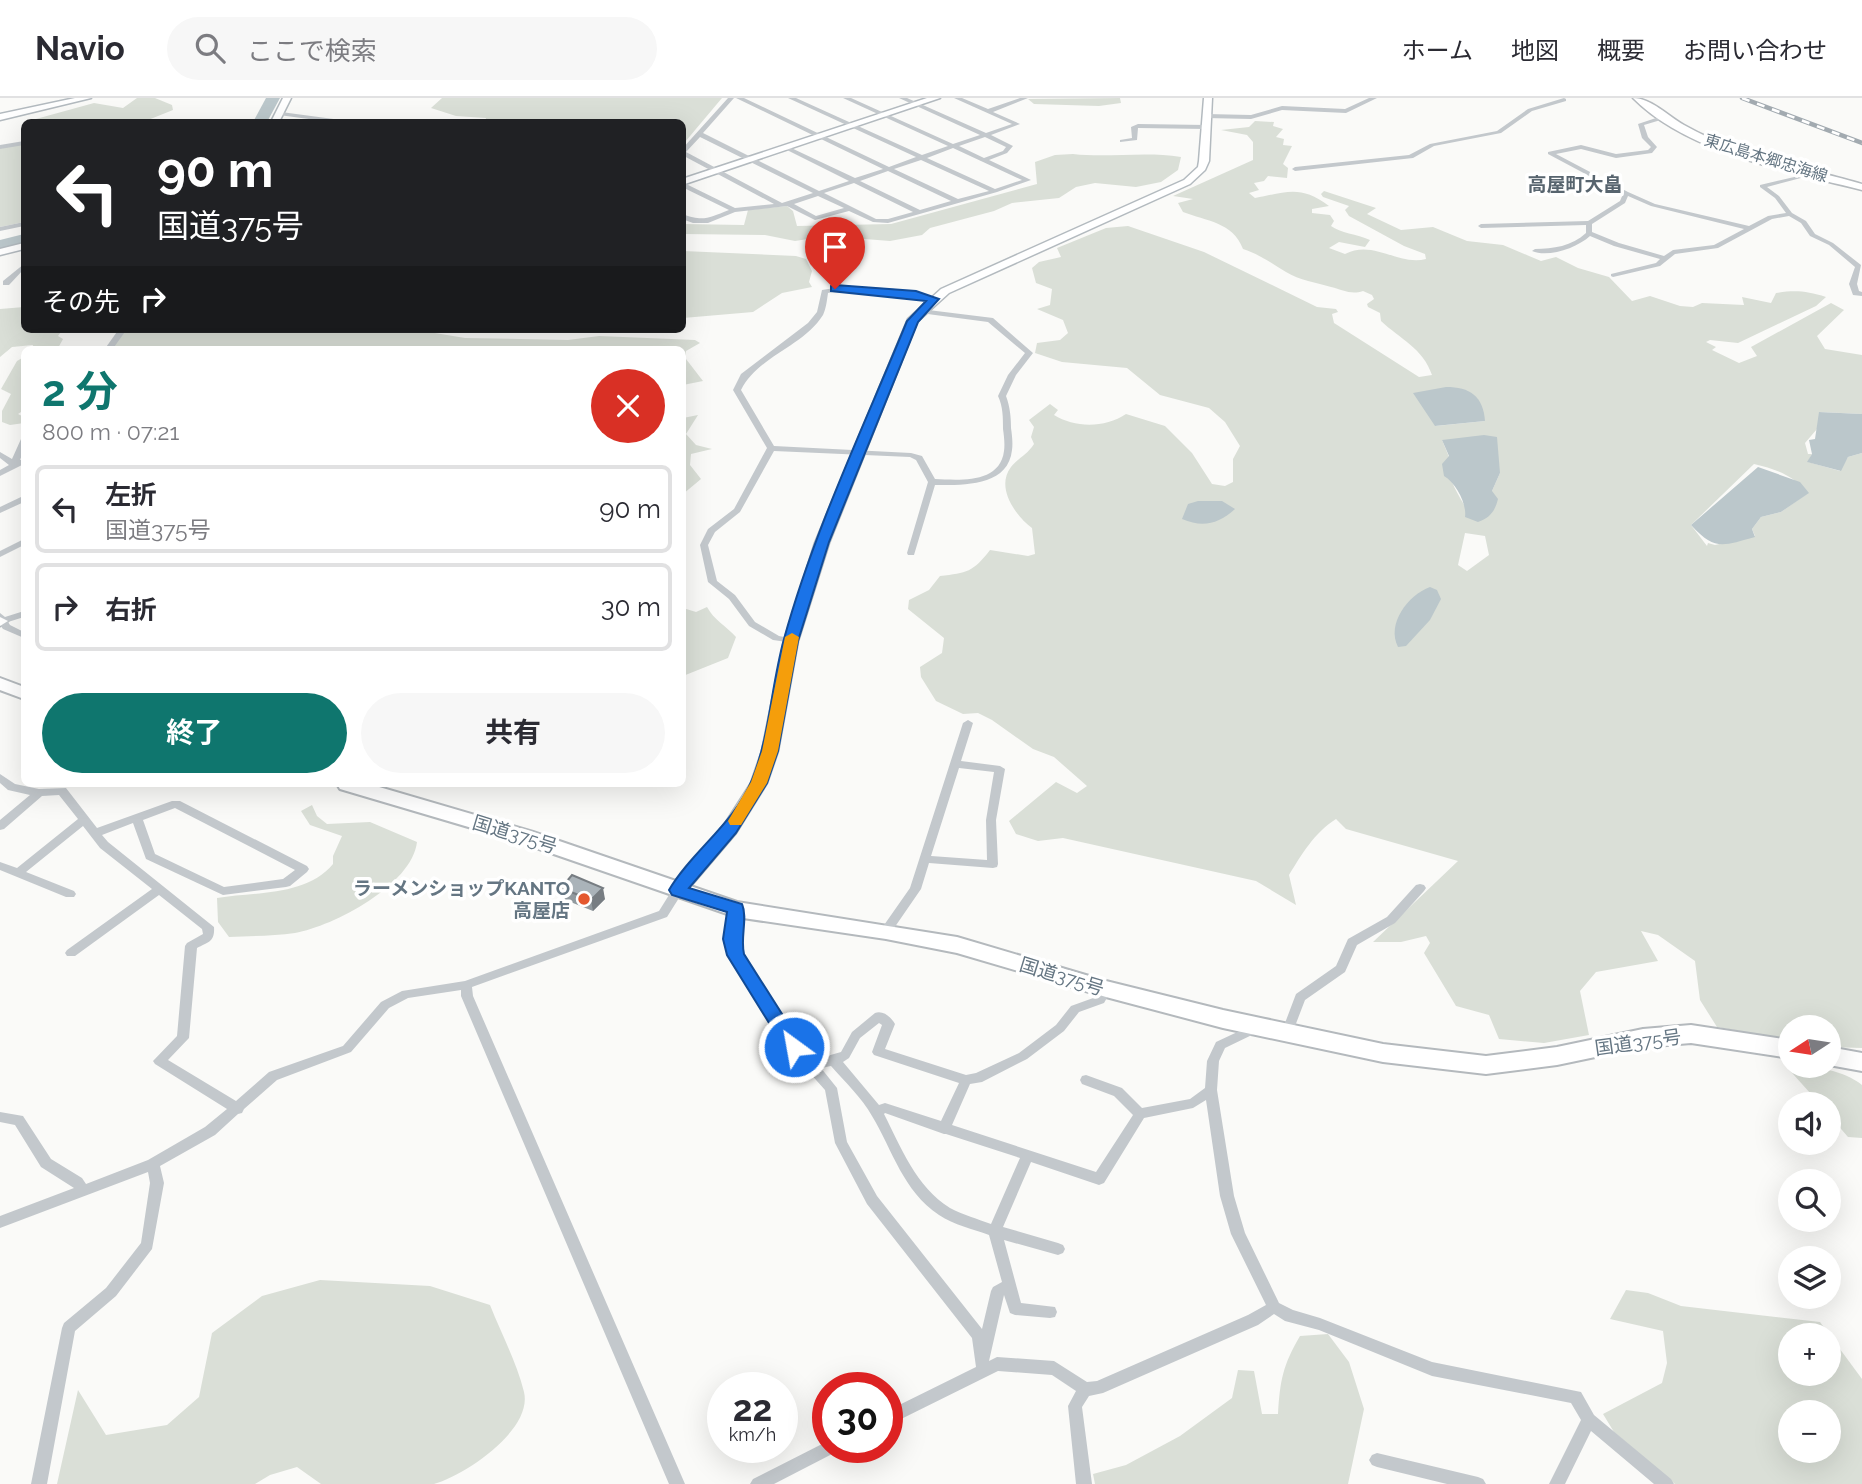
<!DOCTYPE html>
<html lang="ja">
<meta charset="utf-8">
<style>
body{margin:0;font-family:Raleway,"Noto Sans JP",sans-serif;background:#f7f7f7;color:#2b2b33;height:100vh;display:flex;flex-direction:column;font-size:26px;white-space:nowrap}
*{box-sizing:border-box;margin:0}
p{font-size:23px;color:#7c7c81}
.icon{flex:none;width:38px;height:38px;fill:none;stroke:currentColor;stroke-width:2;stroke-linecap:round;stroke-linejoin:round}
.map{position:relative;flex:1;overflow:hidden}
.sheet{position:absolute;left:21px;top:248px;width:665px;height:441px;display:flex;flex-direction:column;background:#fff;border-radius:10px;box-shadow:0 7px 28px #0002}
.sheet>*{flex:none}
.top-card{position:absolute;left:21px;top:21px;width:665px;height:214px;border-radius:10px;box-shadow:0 7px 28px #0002;background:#202124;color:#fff;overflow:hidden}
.needle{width:46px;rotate:258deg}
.buttons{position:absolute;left:1778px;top:917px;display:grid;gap:14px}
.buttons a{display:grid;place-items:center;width:63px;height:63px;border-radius:50%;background:#fff;box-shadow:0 7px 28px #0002;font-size:35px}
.speed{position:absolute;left:707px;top:1274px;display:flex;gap:14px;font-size:35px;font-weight:700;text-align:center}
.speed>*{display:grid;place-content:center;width:91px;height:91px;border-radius:50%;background:#fff;box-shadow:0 7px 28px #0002;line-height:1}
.speed small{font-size:18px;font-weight:400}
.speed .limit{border:10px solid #d22;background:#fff;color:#111}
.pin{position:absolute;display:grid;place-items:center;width:60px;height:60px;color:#fff;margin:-72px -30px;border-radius:50% 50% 50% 0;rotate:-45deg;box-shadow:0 0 7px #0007}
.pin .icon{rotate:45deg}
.me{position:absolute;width:77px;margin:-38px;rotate:328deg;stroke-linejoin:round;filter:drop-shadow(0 0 5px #0008)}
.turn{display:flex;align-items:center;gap:24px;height:147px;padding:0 21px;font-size:32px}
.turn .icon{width:91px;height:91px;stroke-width:2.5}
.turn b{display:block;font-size:49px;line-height:60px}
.then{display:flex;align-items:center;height:66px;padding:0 21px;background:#0003;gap:14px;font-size:26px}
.round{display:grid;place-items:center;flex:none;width:74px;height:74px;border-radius:37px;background:#f7f7f7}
.summary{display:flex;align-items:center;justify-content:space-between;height:119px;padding:0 21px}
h1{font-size:42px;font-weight:700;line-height:52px;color:#0f766e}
.action{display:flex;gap:14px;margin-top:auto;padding:14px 21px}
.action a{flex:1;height:80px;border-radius:42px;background:#0f766e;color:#fff;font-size:28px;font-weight:700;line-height:80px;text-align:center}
.action a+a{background:#f7f7f7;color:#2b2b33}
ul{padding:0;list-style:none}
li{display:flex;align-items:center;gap:21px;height:88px;margin:0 14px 10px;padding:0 7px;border:4px solid #e1e1e2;border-radius:10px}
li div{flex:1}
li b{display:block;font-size:26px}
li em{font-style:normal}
header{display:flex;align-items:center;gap:42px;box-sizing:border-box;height:98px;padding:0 35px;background:#fff;border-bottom:2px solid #e1e1e2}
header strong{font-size:33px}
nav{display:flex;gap:38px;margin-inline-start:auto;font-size:24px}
.search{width:490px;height:63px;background:#f7f7f7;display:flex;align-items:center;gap:18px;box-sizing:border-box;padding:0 24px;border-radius:38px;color:#7c7c81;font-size:26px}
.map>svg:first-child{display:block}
</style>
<header>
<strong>Navio</strong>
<div class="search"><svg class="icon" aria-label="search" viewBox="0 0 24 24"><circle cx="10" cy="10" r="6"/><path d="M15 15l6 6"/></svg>ここで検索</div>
<nav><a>ホーム</a><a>地図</a><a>概要</a><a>お問い合わせ</a></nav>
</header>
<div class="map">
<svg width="1862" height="1386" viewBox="0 0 1862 1386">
<rect width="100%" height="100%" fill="#fafaf8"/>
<g fill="#dadfd7" fill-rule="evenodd">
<path d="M137,0H155L172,7L173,12L148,22L150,24H25L94,5L123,10Z"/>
<path d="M442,0H722L685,44H683L682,24H485L486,20L456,18L431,10Z"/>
<path d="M1120,0L1121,5L1099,8L1034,6L1028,1Z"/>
<path d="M1255,23L1274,24L1273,28L1283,31L1276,39L1284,41L1283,47L1292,48L1283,66L1288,70L1287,80L1268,78L1264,83L1254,85L1259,92L1249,95L1255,100C1287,94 1301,87 1329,108L1312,111V115L1330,117L1334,123L1331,128C1340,135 1357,136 1370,142L1365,149L1339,144L1329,150L1345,156C1373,141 1398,168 1426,161L1425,156L1404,148L1349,118L1345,112L1349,108L1323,99L1321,96L1324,93L1376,110L1367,116L1401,132L1433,129L1467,143L1503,147L1541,163L1556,159L1578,170L1609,179L1632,203L1650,198L1680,208L1693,209L1702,205L1744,207L1742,199L1771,205L1776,195C1795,192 1807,193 1826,199L1816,208L1738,245L1710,242L1706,244L1716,249L1712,252L1739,265L1757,258L1751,249L1831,205L1844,212L1817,238L1825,251L1862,257V316L1820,314L1817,331L1805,345L1808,356H1812L1808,364L1840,373L1848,359L1862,355V950L1829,949V929H1790V942L1717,929L1700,902L1695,863L1658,837L1641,833L1658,863L1596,874L1580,893L1589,937L1544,945L1499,941L1489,917L1456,908L1424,855L1430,845L1426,838L1401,844H1373L1458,763L1346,731L1336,721C1314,735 1302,756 1289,777L1296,807L1256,783L1063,740L1038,743L1016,736L1009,723L1056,684L1077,695L1087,688L1054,659L1033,651L992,622L978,615L963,616L936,603L921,579L920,569L942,555L944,540L908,511L909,502L929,492L940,478C967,475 973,474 990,452L1028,458L1035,456L1032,430C1016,418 995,390 1011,369C1018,360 1027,357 1034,346L1031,339L1034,329L1029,322L1050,306L1058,312L1054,317C1075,330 1105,330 1126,316L1165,328L1192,355L1212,386L1225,388L1233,384V361L1240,348L1225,324L1209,310L1160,297L1127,270L1062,264L1035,255L1037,245L1060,242L1068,235L1063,222L1037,211L1050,207L1052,191L1036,185L1032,170L1039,164L1061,159L1057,150L1106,130L1128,128L1204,154L1317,209L1336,211L1338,214L1332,216L1334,225L1419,279L1432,277C1423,250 1400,241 1381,223L1380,215L1368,209L1367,206L1374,201L1372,197L1363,193C1351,197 1343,192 1331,189C1317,185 1299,182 1286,174C1271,165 1259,156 1243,151C1233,124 1206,123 1183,114L1178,105L1193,101L1173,98L1253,62V44L1247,37L1221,32L1249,29ZM1414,295L1485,323L1436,328ZM1442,342L1500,375L1492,393L1466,410C1458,396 1444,375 1449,359ZM1754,366C1776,371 1794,378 1808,395L1781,414L1761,419L1752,431L1755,438L1715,447L1708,445L1707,448L1691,427ZM1465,435L1485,438L1489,457L1467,473L1458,467Z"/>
<path d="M24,46V124L0,129V50Z"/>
<path d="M1073,56C1109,60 1145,53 1181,59L1178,72L1161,84L1136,89L1095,85L1076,89L1059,100L1012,105L994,113L930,130L922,137L890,143L827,138L795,143L765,137L683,136V126L744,127L748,112L787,108L793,113L797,128L891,126L1037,86L1035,64L1055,57Z"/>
<path d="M683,153L796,158L806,161L812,173L809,184L812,189L782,195L753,214L683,220Z"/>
<path d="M24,209V231H63L58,238L63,241L57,252H32L33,247L12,249L0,259V211Z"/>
<path d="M124,231H411L465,240L568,242L599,238L695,242L700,245L686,253V261L703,283L683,287L682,252H109Z"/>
<path d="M24,259V303L21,308L24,312L18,316L24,319V325L10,327L2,324V313L11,296L1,291L17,263Z"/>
<path d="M698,317L686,336L696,347L712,351L691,356L690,367L701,381L683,396V320Z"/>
<path d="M707,509C714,522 726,528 736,539L728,560L683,578V510L696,514Z"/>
<path d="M312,707L317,718L327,726L370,724L417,744C412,787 334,828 295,835C274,838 251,838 229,839L218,824L217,800C255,794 307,798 333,766V758L342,738L310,727L301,713Z"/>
<path d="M1790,963V968C1814,968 1844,972 1862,987V1040L1848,1039L1829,1017V1006H1820L1784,966Z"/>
<path d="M320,1182L430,1188L490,1207C501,1235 517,1265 524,1294C533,1332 465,1377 434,1386H321L297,1369L270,1377L255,1386H57L78,1292L106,1337L167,1327L199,1299L212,1235L262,1198Z"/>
<path d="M1626,1192L1648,1195L1681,1208L1820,1224L1862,1281V1386H1675L1614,1334L1603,1316L1662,1285L1667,1265L1663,1233L1610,1221ZM1790,1237H1829V1276H1790ZM1790,1314H1829V1353H1790Z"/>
<path d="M1328,1236L1349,1264L1364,1311L1348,1386H1095L1093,1376L1126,1367L1180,1338L1232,1300L1238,1272L1254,1273L1262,1316H1278C1280,1282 1283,1267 1300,1238Z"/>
</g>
<g fill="#bbc7cb">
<path d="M1446,289C1470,289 1483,298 1485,323L1435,328L1413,295Z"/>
<path d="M1819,314L1862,316V355L1848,359L1841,373L1807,364L1812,356L1809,342L1815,341Z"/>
<path d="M1484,337L1497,339L1500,375L1492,393L1498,401C1495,413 1490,420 1478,424L1465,419C1467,406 1456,385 1444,378L1442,366L1449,358L1442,342Z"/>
<path d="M1758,369L1800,384L1809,395L1781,414L1761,419L1752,431L1755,439C1722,448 1715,453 1691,427Z"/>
<path d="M1198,403H1222L1235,411C1218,426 1203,430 1182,421L1188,406Z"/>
<path d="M1430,489L1437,492L1441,501L1430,522L1406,548L1398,549C1386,526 1408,497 1430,489Z"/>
</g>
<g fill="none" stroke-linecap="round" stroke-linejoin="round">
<g fill="#bbc7cb" fill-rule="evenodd">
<path d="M266,0H280L267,24H253Z"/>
<path d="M24,136V146L0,152V142Z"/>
</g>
<defs>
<g id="secondary">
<path d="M75,0H91L0,22V16Z"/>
<path d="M283,0H291L279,24H271Z"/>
<path d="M927,0H940L682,87V81Z"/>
<path d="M1204,0H1212L1209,63L1205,72L1190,86L949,195L917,224L829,445L798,543L778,653L767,685L736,735L684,796H672L670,792L672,788L724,727L751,685L762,653L784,543L815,445L908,221L941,191L1184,82L1198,69L1199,63Z"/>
<path d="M24,145V151L0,157V151Z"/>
<path d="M0,519L8,523L0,528Z"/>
</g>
<path id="primary" d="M1633,0C1651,0 1668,18 1684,27C1738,58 1803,69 1862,86V92C1790,74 1687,55 1633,0Z"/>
<g id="highway">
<path d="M0,580L24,589V601L0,592Z"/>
<path d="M337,686H369L533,734L737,804L957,839L1106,883L1223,912L1383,946L1486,958L1557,949L1643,931L1691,927L1790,942V960L1691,945L1643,949L1557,967L1486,976L1383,964L1223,930L1106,899L957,855L886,841L736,819L519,744L340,691Z"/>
<path d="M1829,949L1862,955V973L1829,967Z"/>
</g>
</defs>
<use href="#secondary" stroke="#b3babf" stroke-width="3"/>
<use href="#primary" stroke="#b5babe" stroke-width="3"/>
<use href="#highway" stroke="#b4b9bd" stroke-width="4"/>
<g fill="#c3c8cc" fill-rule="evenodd">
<path d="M728,0H734L703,35L819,93L849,83L783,50V48H787L855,80L883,71L736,0H744L889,69L916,59L788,0H796L922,57L948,48L843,0H851L953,46L980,37L899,0H907L986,35L1012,26L954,0H962L988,11L1020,0H1028L993,14L1020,26L991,37L1013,48L1007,55L989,62L1031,82L997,94L888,125L873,124L849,113L815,122L787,108L735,114L708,125H693L682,121V116C704,124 708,120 729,112L682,89V84L735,110L774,106L682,57V51ZM700,39L813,95L782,105L686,54ZM985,39L1006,49L1003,53L984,60L959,48ZM953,50L1022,82L995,91L927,60ZM921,62L989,93L958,101L894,71ZM888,73L951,103L920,112L860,83ZM854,85L913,114L888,121H876L824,95ZM818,98L844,110L816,118L794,106Z"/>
<path d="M1369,0H1377L1346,15L1282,12L1251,21L1206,20L1203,18L1206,16L1251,17L1282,8L1345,11Z"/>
<path d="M1564,0L1566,1V3L1532,13L1501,35L1434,48L1413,60L1295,73L1292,71L1295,69L1409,57L1430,46L1497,33L1528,11Z"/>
<path d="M281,14L341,22L344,24H331L279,17V15Z"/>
<path d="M1662,18L1665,20L1664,21L1644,27L1648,39L1657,49L1652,55L1616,60L1581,51L1556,56L1628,94L1655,106L1749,128L1768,118L1786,115L1775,100L1760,89V87L1816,74V76L1767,89L1779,98L1792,115L1806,123L1815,136L1833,145L1861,167L1857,186L1859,193L1862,194V198L1853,197L1849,186L1855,169L1829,147L1810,138L1801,125L1789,118L1772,121L1718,150L1675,156L1660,168L1613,179L1611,178V176L1656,165L1660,161L1614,148L1590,138C1577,150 1548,160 1532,153L1535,151C1553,151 1572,148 1586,135V127L1481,130L1478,128L1481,126L1588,123L1620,103L1623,96L1548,56V54L1581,47L1616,56L1648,52L1651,49L1642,40L1638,26ZM1628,98L1651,108L1744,131L1714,147L1673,152L1664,158L1619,145L1592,134V126L1625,105Z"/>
<path d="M1138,26L1206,27L1209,29L1206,31L1138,30L1137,42L1120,44V42L1132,40L1131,29Z"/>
<path d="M24,43V47L0,51V47Z"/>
<path d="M24,124V128L0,133V129Z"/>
<path d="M24,166V171L9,187H3V183Z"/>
<path d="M847,188C873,189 914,190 937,201L933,203C902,196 859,187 828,195C827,202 826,211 823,217C803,249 758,258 741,292L774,348L911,355L922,358L935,381C959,382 1000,386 1004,353C1005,346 1004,338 1003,331C1003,319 1003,309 998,298L1008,277L1025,255L988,224L920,215L916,213L920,211L993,220L1033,255L1016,277L1006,298C1010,309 1011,319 1011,330C1012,337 1013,345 1012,352C1008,389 963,387 935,387L914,457H908L907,455L928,384L916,362L910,359L774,353L740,414L715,434L708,447L717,483L735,497L755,524L779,538L794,541L796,543L794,545L773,542L749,528L729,501L708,484L700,447L708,431L734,411L767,350L733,292L741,276L808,225L817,214L822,192Z"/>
<path d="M119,231H127L112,252H104Z"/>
<path d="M21,341H24V352L20,362L24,361V366L0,378V372L9,367L0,360V354L12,361Z"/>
<path d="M21,399H24V404L0,415V409Z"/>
<path d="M24,441V447L0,459V453Z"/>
<path d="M24,513V519L8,524L10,527L24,534V540L3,531L0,527V515L5,519Z"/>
<path d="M968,622L973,625L961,663L1000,668L1005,671L996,722L998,766L997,769L993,770L929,765L921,791L890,836H882L880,833L882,830L910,790L963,625ZM959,670L994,674L986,722L987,762L931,758Z"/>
<path d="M0,676L15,686L39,691L66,690L97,730L172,703H180L307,768L309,771L307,774L290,788L286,789L223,797L146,761L133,725L102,737L108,744L214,829C215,844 208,844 197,850L189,940L168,962L236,1003L269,974L343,948L381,904L402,893L465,883L659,813L674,789H682L684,792L667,819L472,889L473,898L685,1386H669L461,898V892L408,900L389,910L351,954L277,982L244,1011L242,1015L238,1016L215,1037L160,1068L164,1085L152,1151L116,1198L75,1233L47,1386H31L62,1230L64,1225L106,1190L141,1145L150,1085L148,1074L0,1130V1118L74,1090L41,1069L15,1027L0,1024V1014L23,1018L51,1061L82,1080L86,1086L148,1062L205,1029L227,1011L155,966L153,963L177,938L185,848L187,845L203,836L202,831L159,797L75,858H67L65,855L67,852L152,791L100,750L83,728L26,774L74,793L76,796L74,799H66L0,772V764L17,770L78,721L59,697L42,698L4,731L0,732V722L30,697L8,692L0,685ZM175,710L295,772L283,781L224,789L155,756L143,722Z"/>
<path d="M1420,786L1424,787L1426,790L1424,793L1395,825L1357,847L1345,874L1305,902L1292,936L1288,938L1284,936L1282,933L1296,896L1336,868L1348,841L1387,819L1416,787Z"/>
<path d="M736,807L740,808L742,811L738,841L741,856L798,946L813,962L841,954L852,934L875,915C883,912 891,919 895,926L885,951L966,977L976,975L1019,955L1056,927L1071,908L1096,899L1102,888L1106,886L1110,888L1112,891L1104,905L1079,914L1064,933L1027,961L982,984L970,986L952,1027L1096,1074L1133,1017L1114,998L1082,986L1080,982L1082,978L1086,977L1122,990L1142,1010L1190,1001L1205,990L1207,963L1216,944L1248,929L1251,924L1255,922L1259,924L1261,927L1256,935L1225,950L1219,963L1217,992L1234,1098L1245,1135L1279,1205L1293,1212L1320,1220L1432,1264L1581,1294L1594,1317L1671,1381L1674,1386H1654L1591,1333L1565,1386H1549L1581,1322L1571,1305L1432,1278L1319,1232L1285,1223L1274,1216L1258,1227L1103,1295L1089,1298L1082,1309L1092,1386H1076L1068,1308L1076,1293L1052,1277L998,1273L887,1328V1313L976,1269L972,1240L867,1106L835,1045L825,992L808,973L804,972L802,967L790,952L729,857L726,841L730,811L732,808ZM879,925L882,927L872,954L874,957L959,985L941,1023L885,1005L879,1007L843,964L849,960L860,940ZM831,968C845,984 862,1000 872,1018C893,1053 903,1093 939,1117C954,1127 973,1131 989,1137L1002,1184L993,1189L991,1193L982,1231L877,1098L847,1044L837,990L821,970ZM1206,1002L1220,1098L1231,1136L1266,1207L1248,1217L1097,1283L1087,1284L1054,1263L997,1259L989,1263L1004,1197L1010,1215L1015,1217L1050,1220L1055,1219L1057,1214L1055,1209L1021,1205L1004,1142L1058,1157L1063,1155L1065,1151L1063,1147L1058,1145L1003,1129L1031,1064L1099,1087L1104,1085L1144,1020L1193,1010ZM885,1015L944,1036H946L1020,1060L991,1126C978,1121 963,1117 950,1110C916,1089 901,1049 884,1016Z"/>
<path d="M828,1343V1349H838L836,1354L774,1386H750L753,1381Z"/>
<path d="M1377,1355L1478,1379L1483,1381L1486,1386H1447L1377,1369L1372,1367L1369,1362L1372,1357Z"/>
</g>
<use href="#secondary" fill="#fff" fill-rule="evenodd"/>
<use href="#primary" fill="#fff" fill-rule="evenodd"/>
<use href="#highway" fill="#fff" fill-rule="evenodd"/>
<defs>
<path id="rail" d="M1742,0L1862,45"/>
</defs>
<use href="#rail" stroke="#a2aab0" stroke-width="4.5"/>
<use href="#rail" stroke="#fff" stroke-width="2.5" stroke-dasharray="8" stroke-linecap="butt"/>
</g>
<path fill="#929a9f" d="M561,790L605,801L593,813L563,801Z"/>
<path fill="#777d82" d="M603,790L605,801L593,813L591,802Z"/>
<path fill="#aab3b9" stroke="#777d82" stroke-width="2" d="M572,777L603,790L591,802L561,790Z"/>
<path fill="#1a73e8" stroke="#114b97" stroke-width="2" d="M835,187L916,193L939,201L918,224L829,444L798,543L778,653L767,685L736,735L689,790L742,806C748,820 740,840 744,856L803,949L794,956L787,954L727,857L723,841L727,814L672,797L669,792C692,753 734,726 752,682C770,637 771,588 784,541C814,432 864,328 907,223L926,203L831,193V188Z"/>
<path fill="#f59e0b" d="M792,535L799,539L778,653L767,685L741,727H730L728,723L751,684L762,653L785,539Z"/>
<circle fill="#e4572e" stroke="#fff" stroke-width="2.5" cx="584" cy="801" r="7"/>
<g text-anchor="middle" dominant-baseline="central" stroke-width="7" stroke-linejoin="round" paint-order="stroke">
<g font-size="16" fill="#657683" stroke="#fff">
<text transform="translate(1766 60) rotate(17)">東広島本郷忠海線</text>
</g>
<g font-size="19" font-weight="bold" fill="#57646e" stroke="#fff">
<text x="1575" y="86">高屋町大畠</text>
</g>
<g font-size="19" fill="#657683" stroke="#fff">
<text transform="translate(515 736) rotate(17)">国道375号</text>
<text transform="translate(1062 878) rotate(17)">国道375号</text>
<text transform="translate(1638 944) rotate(-8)">国道375号</text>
</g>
<g font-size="19" font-weight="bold" fill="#657683" stroke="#fff" text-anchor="end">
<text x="570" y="790">ラーメンショップKANTO<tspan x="570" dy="22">高屋店</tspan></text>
</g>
</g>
</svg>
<div class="buttons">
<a><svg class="needle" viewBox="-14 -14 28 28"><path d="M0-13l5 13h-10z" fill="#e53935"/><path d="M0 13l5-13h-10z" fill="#7c7c81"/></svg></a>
<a><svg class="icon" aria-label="sound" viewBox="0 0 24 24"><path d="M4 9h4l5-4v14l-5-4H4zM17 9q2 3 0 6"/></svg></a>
<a><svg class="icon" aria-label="search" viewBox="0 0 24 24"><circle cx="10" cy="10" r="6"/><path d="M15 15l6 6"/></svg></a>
<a><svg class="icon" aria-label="layers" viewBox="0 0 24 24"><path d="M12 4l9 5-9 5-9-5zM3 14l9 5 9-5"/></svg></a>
<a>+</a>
<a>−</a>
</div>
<div class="speed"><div>22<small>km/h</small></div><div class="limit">30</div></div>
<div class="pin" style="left:835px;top:191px;background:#d93025"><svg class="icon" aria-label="arrive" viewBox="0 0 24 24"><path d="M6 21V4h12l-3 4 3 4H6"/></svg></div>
<svg class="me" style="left:794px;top:949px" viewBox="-20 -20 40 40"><circle r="17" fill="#1a73e8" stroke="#fff" stroke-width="3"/><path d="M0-11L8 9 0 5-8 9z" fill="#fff"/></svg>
<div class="top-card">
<div class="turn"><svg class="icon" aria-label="left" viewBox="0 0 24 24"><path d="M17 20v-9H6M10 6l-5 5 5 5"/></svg><div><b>90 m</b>国道375号</div></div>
<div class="then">その先<svg class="icon" aria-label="right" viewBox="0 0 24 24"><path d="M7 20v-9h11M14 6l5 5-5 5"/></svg></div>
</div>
<section class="sheet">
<div class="summary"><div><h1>2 分</h1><p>800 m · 07:21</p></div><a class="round" style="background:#d93025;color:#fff"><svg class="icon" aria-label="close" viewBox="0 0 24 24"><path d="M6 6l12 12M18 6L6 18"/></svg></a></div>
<ul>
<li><svg class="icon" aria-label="left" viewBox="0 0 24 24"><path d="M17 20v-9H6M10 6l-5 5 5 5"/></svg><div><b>左折</b><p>国道375号</p></div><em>90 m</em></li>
<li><svg class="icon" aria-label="right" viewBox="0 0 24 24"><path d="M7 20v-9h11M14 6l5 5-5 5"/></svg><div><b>右折</b></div><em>30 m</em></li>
</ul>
<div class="action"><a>終了</a><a>共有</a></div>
</section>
</div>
